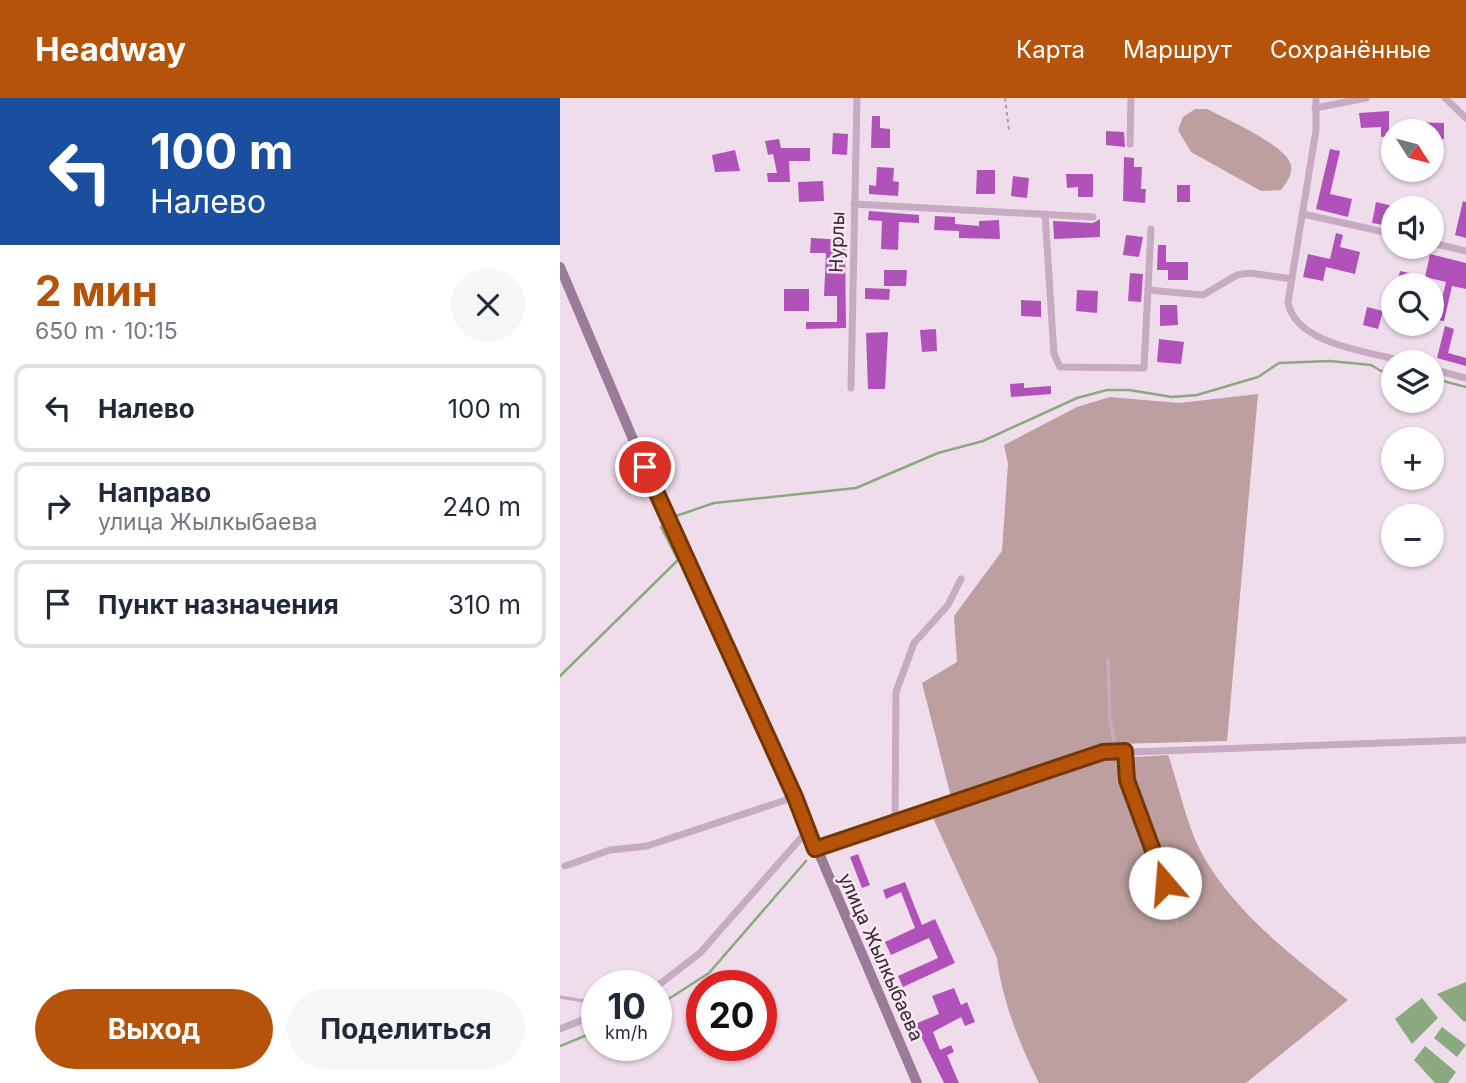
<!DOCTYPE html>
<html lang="ru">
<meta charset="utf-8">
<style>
body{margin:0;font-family:Inter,sans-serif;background:#f6f6f7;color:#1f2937;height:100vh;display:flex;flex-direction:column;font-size:26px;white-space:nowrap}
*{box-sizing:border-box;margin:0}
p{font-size:23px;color:#747a83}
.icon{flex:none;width:38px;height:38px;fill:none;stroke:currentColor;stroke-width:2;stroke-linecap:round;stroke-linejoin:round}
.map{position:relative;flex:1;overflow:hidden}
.drawer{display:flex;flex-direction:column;background:#fff;width:560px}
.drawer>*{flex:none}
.top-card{background:#1a4fa0;color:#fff;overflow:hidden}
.needle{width:46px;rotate:126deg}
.buttons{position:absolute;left:821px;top:21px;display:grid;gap:14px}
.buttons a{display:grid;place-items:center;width:63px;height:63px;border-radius:50%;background:#fff;box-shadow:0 2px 5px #0004;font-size:35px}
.speed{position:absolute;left:21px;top:872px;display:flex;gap:14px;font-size:35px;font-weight:700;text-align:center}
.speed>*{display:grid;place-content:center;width:91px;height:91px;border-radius:50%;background:#fff;box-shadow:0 2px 5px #0004;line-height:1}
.speed small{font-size:18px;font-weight:400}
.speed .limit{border:10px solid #d22;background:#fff;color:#111}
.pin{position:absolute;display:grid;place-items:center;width:60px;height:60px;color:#fff;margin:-30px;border:4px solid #fff;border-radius:50%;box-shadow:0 2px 7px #0007}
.me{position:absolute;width:77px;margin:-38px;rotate:342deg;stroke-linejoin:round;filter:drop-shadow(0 0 5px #0008)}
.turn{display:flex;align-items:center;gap:24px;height:147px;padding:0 35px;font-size:32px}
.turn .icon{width:91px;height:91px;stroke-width:2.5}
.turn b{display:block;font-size:49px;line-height:60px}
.round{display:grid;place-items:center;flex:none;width:74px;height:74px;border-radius:37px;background:#f6f6f7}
.overview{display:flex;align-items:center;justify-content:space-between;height:119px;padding:0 35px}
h1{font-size:42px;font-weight:700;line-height:52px;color:#b45309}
.action{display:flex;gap:14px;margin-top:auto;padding:14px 35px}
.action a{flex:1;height:80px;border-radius:42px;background:#b45309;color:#fff;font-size:28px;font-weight:700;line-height:80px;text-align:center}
.action a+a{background:#f6f6f7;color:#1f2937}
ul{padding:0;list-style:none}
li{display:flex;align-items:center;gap:21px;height:88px;margin:0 14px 10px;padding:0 21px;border:4px solid #e0e1e3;border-radius:14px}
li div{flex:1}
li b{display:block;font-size:26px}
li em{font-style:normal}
header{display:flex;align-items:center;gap:42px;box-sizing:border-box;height:98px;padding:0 35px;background:#b45309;color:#fff}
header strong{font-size:33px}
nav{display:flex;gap:38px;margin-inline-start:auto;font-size:24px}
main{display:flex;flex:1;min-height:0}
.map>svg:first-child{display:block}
</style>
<header>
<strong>Headway</strong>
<nav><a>Карта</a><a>Маршрут</a><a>Сохранённые</a></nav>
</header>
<main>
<section class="drawer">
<div class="top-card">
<div class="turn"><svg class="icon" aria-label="left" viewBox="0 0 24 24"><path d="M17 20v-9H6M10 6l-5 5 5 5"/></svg><div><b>100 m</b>Налево</div></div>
</div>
<div class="overview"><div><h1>2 мин</h1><p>650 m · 10:15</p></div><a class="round"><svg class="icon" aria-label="close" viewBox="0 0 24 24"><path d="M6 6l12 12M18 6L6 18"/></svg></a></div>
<ul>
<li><svg class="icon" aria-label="left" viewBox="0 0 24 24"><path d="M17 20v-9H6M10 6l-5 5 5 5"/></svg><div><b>Налево</b></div><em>100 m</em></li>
<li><svg class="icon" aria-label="right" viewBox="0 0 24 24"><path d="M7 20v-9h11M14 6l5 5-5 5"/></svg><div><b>Направо</b><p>улица Жылкыбаева</p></div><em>240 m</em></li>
<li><svg class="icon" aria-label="arrive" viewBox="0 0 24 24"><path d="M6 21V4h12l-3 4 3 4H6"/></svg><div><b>Пункт назначения</b></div><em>310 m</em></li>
</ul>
<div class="action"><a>Выход</a><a>Поделиться</a></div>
</section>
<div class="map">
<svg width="906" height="985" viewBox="0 0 906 985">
<rect width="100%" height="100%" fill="#efddec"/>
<g fill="#bd9f9f">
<path d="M635,11H647C666,21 726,47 731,67C733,77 726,85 721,92L701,93L631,54L618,32L623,19Z"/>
<path d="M698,296L667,643L555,646L527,652L391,699L362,585L397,564L394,518L442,453L448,366L444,347L517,309L550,299L619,305Z"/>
<path d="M608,657C619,688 626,725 641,754C674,815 735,860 788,902L686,985H479C460,947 442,903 437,860L373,720L544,661Z"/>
</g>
<g fill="#8ba97f">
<path d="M906,884V923L904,924L877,896Z"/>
<path d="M862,900L878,920L852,946L835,921Z"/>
<path d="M882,929L906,947L897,959L874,940Z"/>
<path d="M865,948L896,974L888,985H875L854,962Z"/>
</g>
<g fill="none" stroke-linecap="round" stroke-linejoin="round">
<g stroke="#8ba97f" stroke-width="2.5">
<path d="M872,280L906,289"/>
<path d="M116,418L154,405L296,390L378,355L423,343L517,300L547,292H569L612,299L637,297L698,279L719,265L770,263L811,267L821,273H833"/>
<path d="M0,578L118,462L101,429"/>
<path d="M96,909L149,875L246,763"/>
<path d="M0,948L37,933"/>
</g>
</g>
<g fill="#b052b9">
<path d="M829,13V38L821,39V29L801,30L799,15Z"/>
<path d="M312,18H320V30L330,31V50H311Z"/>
<path d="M853,24L884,25V41H872V33H853Z"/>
<path d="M546,33L564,34L565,49L546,47Z"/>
<path d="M273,35L288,36L287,57L272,56Z"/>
<path d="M219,41L221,50H250V63H229L230,84H208L207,75H217L213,56L208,57L205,43Z"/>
<path d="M770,51L780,53L770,96L792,101L788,119L756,111Z"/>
<path d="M175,52L180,73L155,74L152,57Z"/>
<path d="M564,59L574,60V69H582L581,91H586L585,105L563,103Z"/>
<path d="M317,69L334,70L333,83L339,84L338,98L309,96V87L316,88Z"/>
<path d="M417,72H435V96H416Z"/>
<path d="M506,76H533V99H518V89L507,90Z"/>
<path d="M453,78L469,80L467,100L451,98Z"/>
<path d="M263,83L264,103L239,104L238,84Z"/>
<rect x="617" y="87" width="13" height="17"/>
<path d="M903,103L906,104V140L895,137Z"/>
<path d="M816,104L833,108L829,128L812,125Z"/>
<path d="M309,113L359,117V125L339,124L338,152L321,151L322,123L308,122Z"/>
<path d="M375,118L395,119V126L419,128V123L439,122L440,141L399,140V133L374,132Z"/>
<path d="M540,121V139L494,141L493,123L533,125Z"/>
<path d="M776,135L783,137L780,149L800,154L795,176L766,169L763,183L743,179L748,156L770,161Z"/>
<path d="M566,137L583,139L579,159L563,157Z"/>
<path d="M251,140L285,142L286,230L246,231V224H277V198H264L266,155H250Z"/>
<path d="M598,147H606V164H628V182H608V172H597Z"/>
<path d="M870,156L906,165V191L892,188L884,223L877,222L886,184L865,179Z"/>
<path d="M324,172H347L346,188H324Z"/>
<path d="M840,173L859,177L857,187H837Z"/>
<path d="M570,175L583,176L581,204L568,203Z"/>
<path d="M305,190L330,191L329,202L305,201Z"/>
<rect x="224" y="191" width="25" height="22"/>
<path d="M517,192L538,193L537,215L516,213Z"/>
<path d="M461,202L481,203V219L461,218Z"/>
<path d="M600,207H617L618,227L600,228Z"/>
<path d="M807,209L823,213L818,231L803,227Z"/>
<path d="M885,228L894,231L888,255L906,260V268L877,260Z"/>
<path d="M376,231L377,253L362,254L360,232Z"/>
<path d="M328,234L325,291H308L306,235Z"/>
<path d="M599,241L624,244L621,266L597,264Z"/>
<path d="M464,285V290L491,288V296L451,299L450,286Z"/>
<path d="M298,756L310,787L302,790L290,759Z"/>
<path d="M345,784L362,827L375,821L395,865L343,889L338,878L378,860L369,840L331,857L325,844L355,830L341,794L326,801L323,792Z"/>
<path d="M394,890L401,907L407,904L415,924L405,928L401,919L373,934L380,952L391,947L394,954L387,957L399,985H384L355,926L379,916L372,898Z"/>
</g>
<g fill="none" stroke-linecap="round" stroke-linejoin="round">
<path stroke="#b295af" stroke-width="2" stroke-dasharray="3.5 3.5" stroke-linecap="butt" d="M445,0L449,32"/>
<g stroke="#c6abc3" stroke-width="3.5">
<path d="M548,562L550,622L556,653"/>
<path d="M565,655L567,682L599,765L617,824"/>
<path d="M0,899L37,905"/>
</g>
<g stroke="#c6abc3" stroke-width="7">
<path d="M756,0V32L728,204C735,247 811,254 848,264"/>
<path d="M885,0L906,20"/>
<path d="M755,10L806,0"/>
<path d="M570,46L571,0"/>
<path d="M294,106L533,119"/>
<path d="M485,116L494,256L500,269L584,270L591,131"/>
<path d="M743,116L833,136"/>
<path d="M872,145L906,153"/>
<path d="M588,192L643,197L677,177L690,175L732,181"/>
<path d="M872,271L906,280"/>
<path d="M291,290L297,0"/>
<path d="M335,723L336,594L354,545L388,507L401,481"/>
<path d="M256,751L543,655L906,642"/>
<path d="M5,768L50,752L87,748L235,699"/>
<path d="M96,889L140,855L248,732"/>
<path d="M0,931L37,916"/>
</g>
<path stroke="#9a7c99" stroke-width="10" d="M0,169L106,419L235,699L357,985"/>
</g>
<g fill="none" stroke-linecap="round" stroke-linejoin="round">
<defs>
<path id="route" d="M85,369L235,699L255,751L543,654L565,653L567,682L605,785"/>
</defs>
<use href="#route" stroke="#753606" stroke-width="18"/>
<use href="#route" stroke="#b45309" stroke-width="12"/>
</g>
<g text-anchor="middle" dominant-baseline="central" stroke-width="5" stroke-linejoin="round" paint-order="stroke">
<g font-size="19" fill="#352935" stroke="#f8e9f4">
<text transform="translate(277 144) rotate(-88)">Нурлы</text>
<text transform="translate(321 859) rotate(66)">улица Жылкыбаева</text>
</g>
</g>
</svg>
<div class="buttons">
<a><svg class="needle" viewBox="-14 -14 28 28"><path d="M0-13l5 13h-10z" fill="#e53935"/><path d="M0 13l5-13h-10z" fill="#747a83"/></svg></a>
<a><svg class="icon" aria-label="sound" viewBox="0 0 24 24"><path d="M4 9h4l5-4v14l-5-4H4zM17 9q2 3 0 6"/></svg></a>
<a><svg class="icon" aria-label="search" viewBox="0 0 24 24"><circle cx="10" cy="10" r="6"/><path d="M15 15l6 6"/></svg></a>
<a><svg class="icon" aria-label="layers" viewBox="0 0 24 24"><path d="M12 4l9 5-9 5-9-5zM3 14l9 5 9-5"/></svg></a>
<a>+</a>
<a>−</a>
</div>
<div class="speed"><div>10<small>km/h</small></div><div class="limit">20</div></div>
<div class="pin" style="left:85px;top:369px;background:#d93025"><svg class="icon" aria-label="arrive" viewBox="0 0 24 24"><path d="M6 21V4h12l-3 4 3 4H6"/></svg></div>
<svg class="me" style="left:605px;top:785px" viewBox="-20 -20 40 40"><circle r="19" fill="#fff"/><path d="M0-13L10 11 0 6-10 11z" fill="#b45309"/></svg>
</div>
</main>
